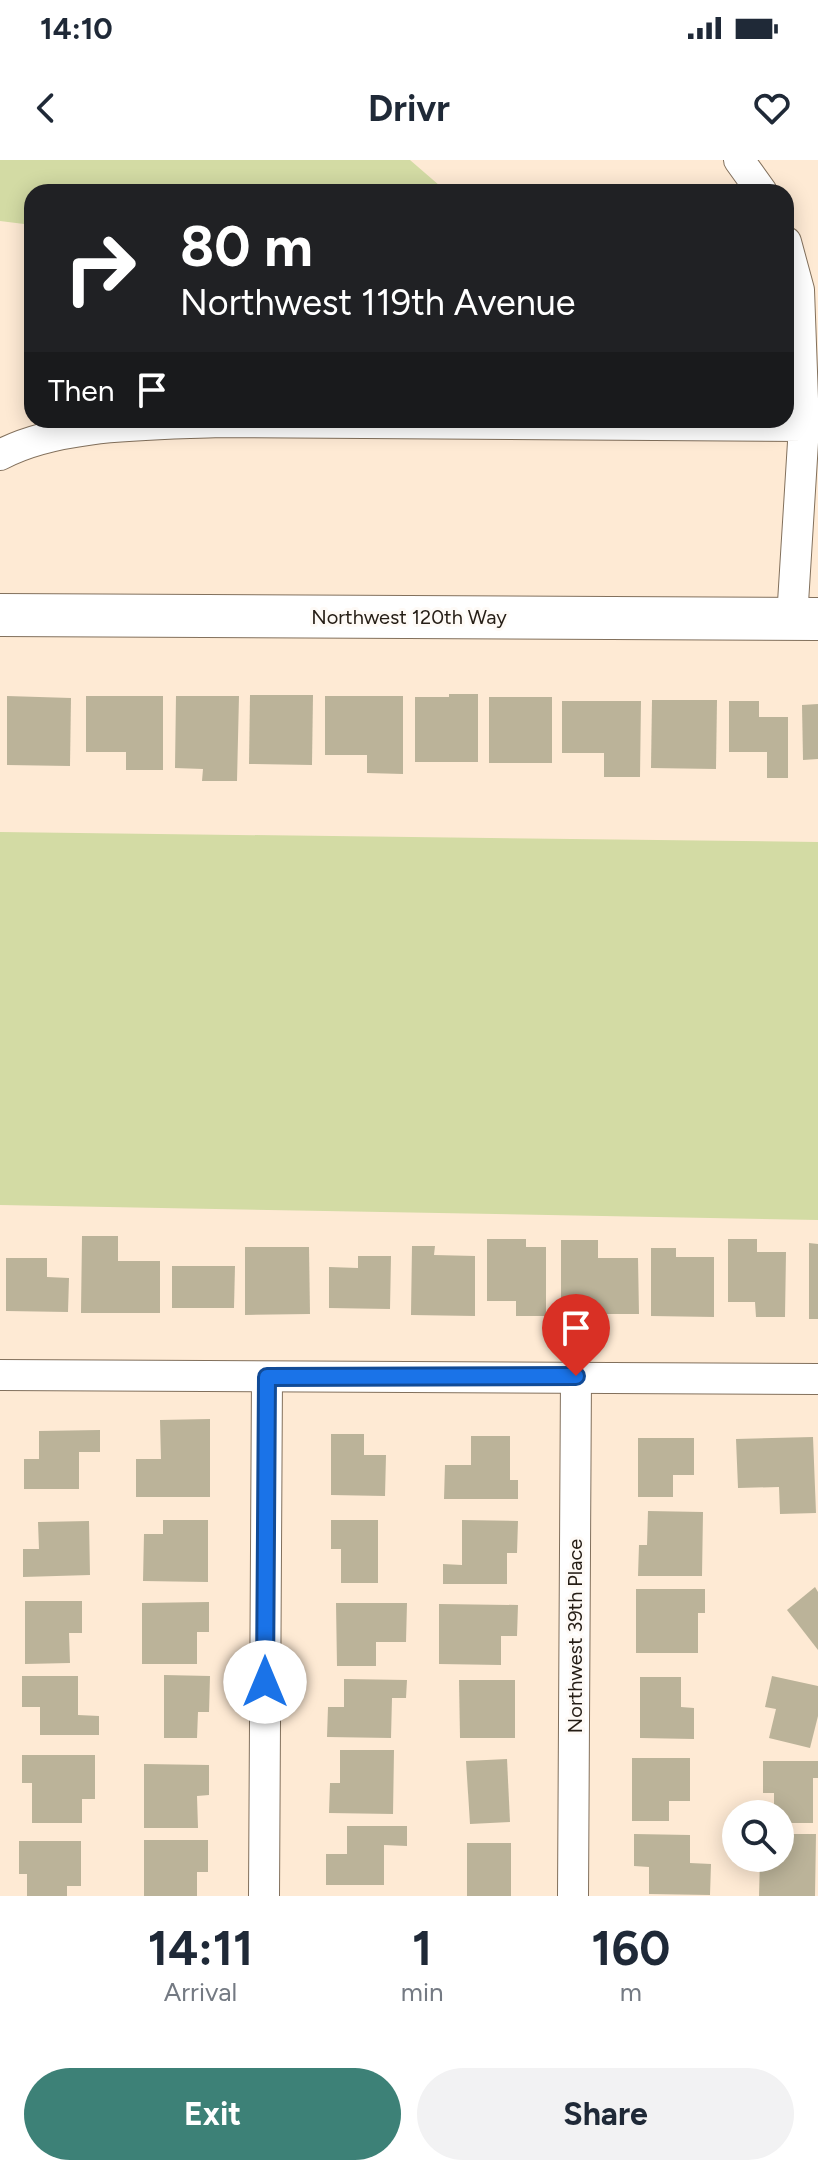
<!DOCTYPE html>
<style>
body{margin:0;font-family:Figtree,sans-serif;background:#f2f2f3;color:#1f2937;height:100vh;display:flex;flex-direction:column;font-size:30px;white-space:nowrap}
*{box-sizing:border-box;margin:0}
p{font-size:26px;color:#747a83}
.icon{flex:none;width:44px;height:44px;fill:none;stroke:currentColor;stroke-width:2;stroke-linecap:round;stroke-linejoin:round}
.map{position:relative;height:1736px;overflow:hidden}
.drawer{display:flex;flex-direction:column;background:#fff;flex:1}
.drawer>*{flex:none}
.guide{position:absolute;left:24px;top:24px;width:770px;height:244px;border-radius:24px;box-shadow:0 4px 20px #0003;background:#202124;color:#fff;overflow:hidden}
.controls{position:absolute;left:722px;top:1640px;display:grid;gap:16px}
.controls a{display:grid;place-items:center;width:72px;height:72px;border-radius:50%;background:#fff;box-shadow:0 4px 20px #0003;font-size:40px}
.pin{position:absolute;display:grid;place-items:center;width:68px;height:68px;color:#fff;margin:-82px -34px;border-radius:50% 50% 50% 0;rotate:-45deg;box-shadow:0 0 8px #0007}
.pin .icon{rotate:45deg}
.me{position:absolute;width:88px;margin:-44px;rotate:0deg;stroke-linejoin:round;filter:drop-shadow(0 0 6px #0008)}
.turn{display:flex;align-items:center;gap:28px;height:168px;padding:0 24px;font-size:36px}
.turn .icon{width:104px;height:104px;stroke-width:2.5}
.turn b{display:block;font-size:56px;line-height:68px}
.then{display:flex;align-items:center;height:76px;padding:0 24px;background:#0003;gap:16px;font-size:30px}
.eta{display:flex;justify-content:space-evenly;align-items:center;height:136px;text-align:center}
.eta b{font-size:48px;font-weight:700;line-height:56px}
.button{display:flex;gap:16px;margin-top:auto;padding:16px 24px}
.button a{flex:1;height:92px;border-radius:48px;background:#3d8177;color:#fff;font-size:32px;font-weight:700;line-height:92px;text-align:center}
.button a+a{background:#f2f2f3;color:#1f2937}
.status{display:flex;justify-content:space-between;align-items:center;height:56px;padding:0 40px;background:#fff;direction:ltr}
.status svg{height:22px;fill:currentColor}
header{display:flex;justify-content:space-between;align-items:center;height:104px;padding:0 24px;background:#fff;font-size:36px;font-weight:700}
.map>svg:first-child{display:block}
</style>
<div class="status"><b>14:10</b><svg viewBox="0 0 49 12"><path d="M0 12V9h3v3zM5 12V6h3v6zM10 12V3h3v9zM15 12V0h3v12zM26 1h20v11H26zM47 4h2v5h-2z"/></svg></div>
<header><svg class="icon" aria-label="back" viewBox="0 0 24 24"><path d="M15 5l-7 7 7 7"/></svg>Drivr<svg class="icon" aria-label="heart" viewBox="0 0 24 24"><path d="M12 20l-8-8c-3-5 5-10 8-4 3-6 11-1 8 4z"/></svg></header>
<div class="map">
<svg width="818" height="1736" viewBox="0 0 818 1736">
<rect width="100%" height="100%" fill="#feead4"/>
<g fill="#d3dba4">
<path d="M0,0H410L447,32H32V65L0,61Z"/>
<path d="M0,672L818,682V1060L0,1045Z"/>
</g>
<g fill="#bbb399">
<path d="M449,534H478V602H415V537H449Z"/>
<path d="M250,535H313L312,605L249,604Z"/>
<path d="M7,536L71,538L70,606L7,605Z"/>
<path d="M86,536H163V610H126V592H86Z"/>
<path d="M176,536H239L237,621H202L203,609L175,608Z"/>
<path d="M325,536H403V614L367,613V595H325Z"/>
<rect x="489" y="537" width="63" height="66"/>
<path d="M652,540H717L716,609L651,608Z"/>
<path d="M562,541H641L640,617H604V593H562Z"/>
<path d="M729,541H759V557H788V618H767V592H729Z"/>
<path d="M818,544V599L803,600L802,545Z"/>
<path d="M82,1076H118V1101H160V1153H81Z"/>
<path d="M487,1079H526V1087H546V1156H516V1141H487Z"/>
<path d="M728,1079H757V1092H786L785,1157H756L755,1142H728Z"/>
<path d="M561,1080H598V1098H638L639,1154H561Z"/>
<path d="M809,1083L818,1084V1159H809Z"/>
<path d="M412,1086H435L434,1095L475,1096V1156L411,1155Z"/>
<path d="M245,1087H309L310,1154L245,1155Z"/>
<path d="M651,1088H676V1097H714V1157L651,1156Z"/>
<path d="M358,1096H391L390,1149L329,1148V1107L358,1108Z"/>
<path d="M6,1098H47V1117L69,1118L68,1152L6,1151Z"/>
<path d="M172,1106H235L234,1148H172Z"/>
<path d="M210,1259V1337H136V1299H161L160,1260Z"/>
<path d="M100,1270V1292H79V1329H24V1299H39V1271Z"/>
<path d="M331,1274H364V1295H386L385,1336L331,1335Z"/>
<path d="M471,1276H510V1320H518V1339H444L445,1305H471Z"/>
<path d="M813,1277L816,1353L780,1354L779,1327L738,1328L736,1279Z"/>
<path d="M638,1278H694V1315H673V1337H638Z"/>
<path d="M648,1351L703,1352L702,1416H638L639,1385H647Z"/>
<path d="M163,1360H208V1422L143,1421L144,1374H163Z"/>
<path d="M331,1360H378V1423H341V1389H331Z"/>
<path d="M462,1360L518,1361L517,1393H507V1424H443V1404L462,1405Z"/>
<path d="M89,1361L90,1415L23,1417V1389H39L38,1362Z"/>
<path d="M815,1427L818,1432V1490L787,1450Z"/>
<path d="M636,1429H705V1453H698V1493H636Z"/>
<path d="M25,1441H82V1473H69L70,1503L25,1504Z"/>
<path d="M209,1442V1472H197V1504H142V1443Z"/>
<path d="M336,1443H407L406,1482H376V1506H337Z"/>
<path d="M439,1444L518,1445L517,1476H501V1505L439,1504Z"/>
<path d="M164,1515L210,1516L209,1552H198L197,1578H164Z"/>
<path d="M22,1516H78V1555L99,1556V1575H40V1547H22Z"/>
<path d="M772,1516L818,1526V1556L810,1588L769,1578L776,1549L765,1547Z"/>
<path d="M640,1517H681V1547L694,1548V1579L640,1578Z"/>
<path d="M344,1519L407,1520L406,1538H392L391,1578L327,1577L328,1547H344Z"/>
<path d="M459,1520H515V1578H460Z"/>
<path d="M340,1590H394L393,1654L329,1653L330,1623H340Z"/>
<path d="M22,1595H95V1639H82V1663H32V1623H22Z"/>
<path d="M632,1598H690V1641H669V1661H632Z"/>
<path d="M507,1599L510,1662L470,1664L466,1601Z"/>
<path d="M763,1601H818V1618H813V1663H780V1654H774V1633H763Z"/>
<path d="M144,1604L209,1605V1635L197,1636L198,1668H144Z"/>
<path d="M347,1666H407V1686L384,1685V1725H326V1694H347Z"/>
<path d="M634,1674L690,1675V1703L711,1704L710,1735L649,1734V1707L634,1706Z"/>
<path d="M780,1674H816L815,1736H759L760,1698H780Z"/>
<path d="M144,1680H208V1712H197V1736H144Z"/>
<path d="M19,1681H81V1726H67V1736H27V1714H19Z"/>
<rect x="467" y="1683" width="44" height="53"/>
</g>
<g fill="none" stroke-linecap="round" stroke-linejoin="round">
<defs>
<g id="street">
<path d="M739,0L762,32"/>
<path d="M786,82L799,130L804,266"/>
<path d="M0,295C59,263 154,265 220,262L804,266L792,459"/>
<path d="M0,1215L818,1219"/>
<path d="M264,1736L267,1217"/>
<path d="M573,1736L576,1216"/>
</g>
<path id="secondary" d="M0,455L818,459"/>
</defs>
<use href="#street" stroke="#82705c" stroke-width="32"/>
<use href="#secondary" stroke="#82705c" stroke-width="44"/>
<use href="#street" stroke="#fff" stroke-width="30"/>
<use href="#secondary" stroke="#fff" stroke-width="42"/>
</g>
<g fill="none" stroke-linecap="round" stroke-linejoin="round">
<defs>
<path id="route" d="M265,1522L267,1217L576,1216"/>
</defs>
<use href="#route" stroke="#114b97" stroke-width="20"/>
<use href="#route" stroke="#1a73e8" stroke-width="14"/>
</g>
<g text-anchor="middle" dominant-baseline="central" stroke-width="6" stroke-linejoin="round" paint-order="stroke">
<g font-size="20" fill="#251d15" stroke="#fefaf6">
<text x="409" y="457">Northwest 120th Way</text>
<text transform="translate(575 1476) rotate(-90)">Northwest 39th Place</text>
</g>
</g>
</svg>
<div class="controls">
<a><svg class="icon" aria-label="search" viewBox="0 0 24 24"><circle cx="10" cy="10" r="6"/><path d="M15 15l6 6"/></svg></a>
</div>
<div class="pin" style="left:576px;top:1216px;background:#d93025"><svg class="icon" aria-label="arrive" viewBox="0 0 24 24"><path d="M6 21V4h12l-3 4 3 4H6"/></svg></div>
<svg class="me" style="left:265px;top:1522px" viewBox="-20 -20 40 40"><circle r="19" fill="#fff"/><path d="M0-13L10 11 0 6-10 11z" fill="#1a73e8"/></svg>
<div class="guide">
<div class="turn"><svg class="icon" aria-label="right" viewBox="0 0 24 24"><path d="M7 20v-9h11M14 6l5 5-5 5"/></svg><div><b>80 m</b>Northwest 119th Avenue</div></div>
<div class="then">Then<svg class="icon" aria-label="arrive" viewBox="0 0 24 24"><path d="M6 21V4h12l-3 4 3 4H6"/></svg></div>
</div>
</div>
<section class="drawer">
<div class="eta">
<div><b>14:11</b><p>Arrival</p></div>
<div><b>1</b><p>min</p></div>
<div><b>160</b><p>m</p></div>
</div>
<div class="button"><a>Exit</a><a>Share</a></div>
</section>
